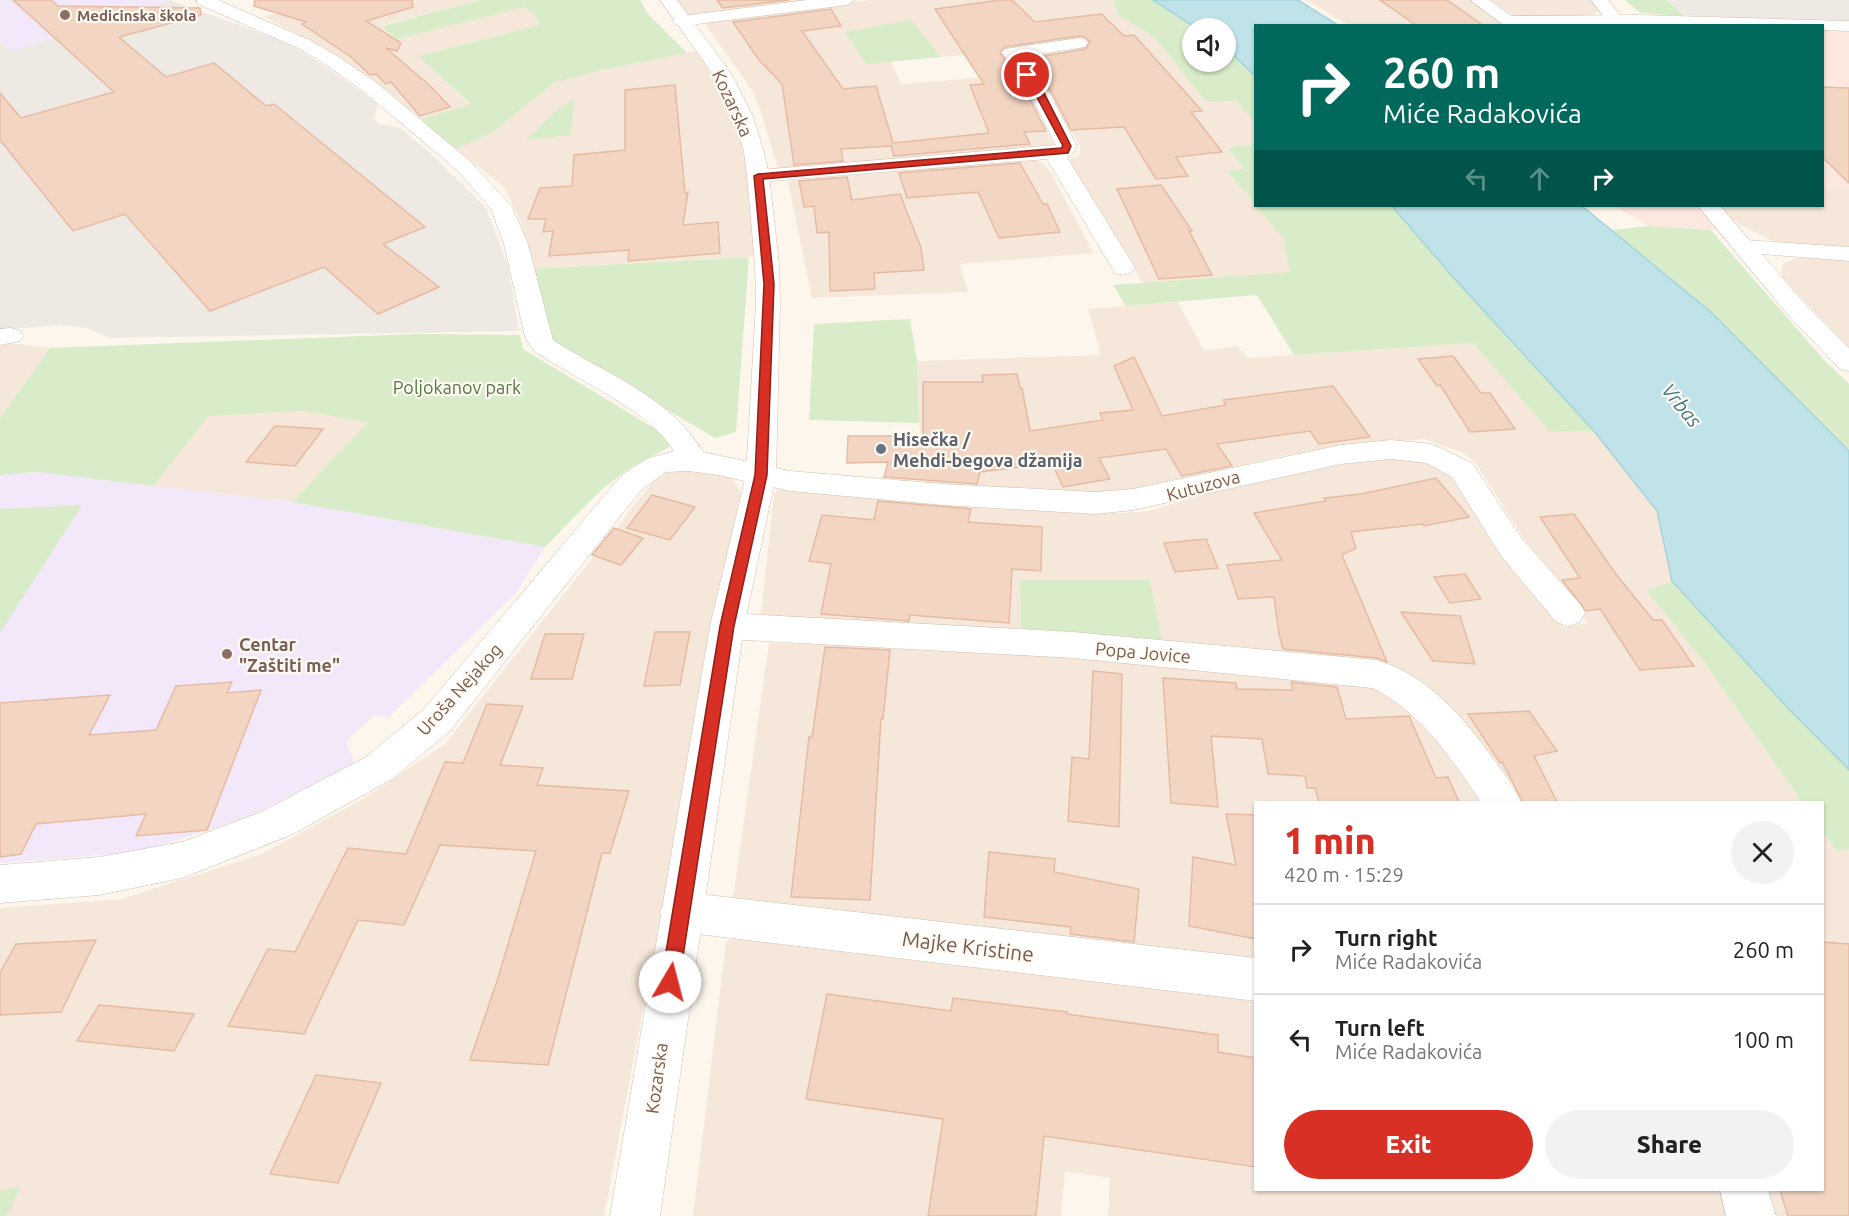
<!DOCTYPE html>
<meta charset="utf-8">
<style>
body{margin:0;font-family:Ubuntu,sans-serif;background:#f2f2f2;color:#222;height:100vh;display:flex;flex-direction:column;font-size:22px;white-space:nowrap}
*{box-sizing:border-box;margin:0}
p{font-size:20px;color:#767676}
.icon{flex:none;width:33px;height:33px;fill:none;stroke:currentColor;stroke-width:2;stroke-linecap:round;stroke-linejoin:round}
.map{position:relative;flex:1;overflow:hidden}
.panel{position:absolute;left:1254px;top:801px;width:570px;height:390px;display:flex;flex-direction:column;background:#fff;border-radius:0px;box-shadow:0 2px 4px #0004}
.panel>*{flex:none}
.hud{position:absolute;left:1254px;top:24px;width:570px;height:183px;border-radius:0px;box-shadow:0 2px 4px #0004;background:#00695c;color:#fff;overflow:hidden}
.fabs{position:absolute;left:1182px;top:18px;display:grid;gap:12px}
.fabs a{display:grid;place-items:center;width:54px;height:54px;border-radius:50%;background:#fff;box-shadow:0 2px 4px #0004;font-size:30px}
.pin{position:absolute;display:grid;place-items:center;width:51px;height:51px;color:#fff;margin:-26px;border:3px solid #fff;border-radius:50%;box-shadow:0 2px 6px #0007}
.me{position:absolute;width:66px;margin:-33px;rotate:8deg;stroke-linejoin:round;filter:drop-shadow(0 0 4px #0008)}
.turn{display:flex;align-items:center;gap:21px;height:126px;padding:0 30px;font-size:27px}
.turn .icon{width:78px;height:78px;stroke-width:2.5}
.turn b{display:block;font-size:42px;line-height:51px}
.lanes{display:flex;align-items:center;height:57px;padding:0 30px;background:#0003;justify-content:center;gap:30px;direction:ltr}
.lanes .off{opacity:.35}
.round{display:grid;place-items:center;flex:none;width:63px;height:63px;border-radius:32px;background:#f2f2f2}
.headline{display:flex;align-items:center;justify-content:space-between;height:102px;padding:0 30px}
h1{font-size:36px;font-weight:800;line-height:45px;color:#d93025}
.cta{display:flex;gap:12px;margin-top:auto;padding:12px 30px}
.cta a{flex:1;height:69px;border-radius:36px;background:#d93025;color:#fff;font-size:24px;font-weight:800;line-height:69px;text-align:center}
.cta a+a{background:#f2f2f2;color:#222}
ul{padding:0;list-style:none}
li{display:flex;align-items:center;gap:18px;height:90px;padding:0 30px;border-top:2px solid #e0e0e0}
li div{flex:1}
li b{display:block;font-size:22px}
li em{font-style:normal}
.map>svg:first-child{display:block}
</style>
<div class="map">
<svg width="1849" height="1216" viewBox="0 0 1849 1216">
<rect width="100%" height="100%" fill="#fdf6ec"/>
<g fill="#f5e8da">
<path d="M346,0H480L382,25L397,39L525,7L538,18L540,25L418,56L471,105L418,120L378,84L321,46L263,16Z"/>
<path d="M676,0H828L701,17L687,14Z"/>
<path d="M868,0H1114L1117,14L1155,38L1206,102L1236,101L1255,122V144L1228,147L1244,170L1228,172L1283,238L1290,272L1143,283L1067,161L1080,154V145L1022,56L1088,45L1084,39L1001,51L941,57L911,20L866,63L891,61L901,84L1014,75L1054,144L1047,148L779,171L759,106L752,90L704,22Z"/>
<path d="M1307,0H1471L1509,25H1348Z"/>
<path d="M1489,0H1591L1598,8V11L1591,15L1515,17Z"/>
<path d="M697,51L727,98L745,150L759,256L530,269L521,222L504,187L456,149L490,134L554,83L602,70Z"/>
<path d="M1032,159L1041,162L1050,171L1093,253L960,264L968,292L812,298L788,181Z"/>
<path d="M1823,187L1849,188V250L1793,246L1776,242L1742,226L1730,218L1720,206H1822Z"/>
<path d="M1797,258L1849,259V348L1783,279L1781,271L1784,263Z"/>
<path d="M1178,302L1204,351L1237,346L1248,358L1473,343L1550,432L1594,431L1657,511L1672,581L1647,591L1704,662L1802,802H1511L1502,784L1420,687L1021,635L761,614L774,494L780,487L998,506L1125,513L1149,511L1266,477L1366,460L1410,458L1448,469L1492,543L1563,627L1588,623L1536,557L1475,462L1464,453L1424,439L1387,442L1293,454L1255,462L1144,494L1097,496L927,485L919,423L917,361L1101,355L1088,309Z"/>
<path d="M0,342L50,348L0,418Z"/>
<path d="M304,411L369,423L292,502L154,486L208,416Z"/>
<path d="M670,468L728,472L741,492L604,1216H7L20,1187L0,1191V908L122,899L262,854L366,797L445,744L652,483L660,473Z"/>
<path d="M769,643L921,647L1376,680L1419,706L1488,797L1489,802H1256L1255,961L733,898Z"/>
<path d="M1823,832L1835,851L1849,849V1216H1774L1766,1190H1822Z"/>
<path d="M738,933L1255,996L1256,1190H1721L1728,1216H1108L1110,1178L1065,1171L1061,1216H693L726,942Z"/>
</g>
<g fill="#fde8e0">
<path d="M1823,29L1849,30V188L1823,187Z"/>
<path d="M1615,206H1698L1719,230L1649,226Z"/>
</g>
<g fill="#efe9e4">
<path d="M169,0L286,42L331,70L378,104L374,119L379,124L400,128L430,153L486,208L508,266L519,331L110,338L87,328L60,325L0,330V40L10,50L89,29Z"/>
<path d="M1666,0H1849V25L1684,15Z"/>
</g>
<g fill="#f3e8fa">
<path d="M0,0H169L89,29L10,51L0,40Z"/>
<path d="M37,472L292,502L545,547L516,593L388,718L375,714L346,742L355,763L248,817L140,852L0,863V475Z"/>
</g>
<g fill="#d8ecc9">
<path d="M480,0H640L648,14L687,53L601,70L554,83L490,134L456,149L418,120L471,104L418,56L539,25L538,18L525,7L397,39L382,26Z"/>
<path d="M1114,0H1153L1196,28H1192V62H1226V48L1255,76V122L1236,101L1206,102L1155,38L1117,14Z"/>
<path d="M1625,0H1666L1684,16L1641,13Z"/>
<path d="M911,20L941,57L866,64L845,32Z"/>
<path d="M574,100L571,135L526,140L557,110Z"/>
<path d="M1255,144H1256V205L1227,171L1244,169L1228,147Z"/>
<path d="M1256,206H1392L1452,276L1594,431L1550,432L1473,343L1294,355L1257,295L1126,306L1113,285L1290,272L1283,238Z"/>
<path d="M1649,226L1711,230L1824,360L1849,384V451L1713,314L1612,230Z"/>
<path d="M749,257L736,432L715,438L561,347L553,339L530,269Z"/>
<path d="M910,319L917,361L919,423L809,420L814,324Z"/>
<path d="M416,334L520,335L523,349L667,436L673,445L630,468L603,488L545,547L292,502L368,423L304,411L208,416L154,486L37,472L0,475V418L50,348Z"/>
<path d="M82,505L0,633V509Z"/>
<path d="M1020,580H1150L1163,647L1021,635Z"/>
<path d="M1672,581L1787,707L1849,770V849L1836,851L1823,832L1822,802H1802L1704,662L1647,591Z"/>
<path d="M21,1186L7,1216H0V1191Z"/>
</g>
<g fill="#bfe3e8" stroke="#a5d3da" stroke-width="1.5">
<path d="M1153,0H1298L1338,25L1256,26L1255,76L1226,48V28H1196Z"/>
<path d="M1392,206H1582L1713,314L1849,451V770L1787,707L1672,581L1657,511L1594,431L1452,276Z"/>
</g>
<g fill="#f3d5c3" stroke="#e6bba3" stroke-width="1.5">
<path d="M13,0H51L58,6L200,8L201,15L119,37L166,77L214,63L266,106L274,104L425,227L383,244L439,287L378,314L324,267L210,311L125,214L73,231L0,140V93L21,118L114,92Z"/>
<path d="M255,0H412L413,7L366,21L401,43L397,51L386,48L429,85L450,107L420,116L391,82L386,84L376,74L370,75L351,57L302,24L306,22L254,6Z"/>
<path d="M717,0H789L723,8Z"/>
<path d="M1001,0H1012L1035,22L1101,14L1124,36L1134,35L1202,111L1191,112L1222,152L1176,157L1188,176L1156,179L1124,127L1071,130L1052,93L1027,59L1085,49L1090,42L1085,37L1079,36L1005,47L1000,52L1028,95L1046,131L1024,132L1030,144L894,156L891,146L841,149L843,161L794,165L782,84L759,60L733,22L831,9L841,26L802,31L843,89L876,86L893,143L989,133L970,85L984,84L935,9Z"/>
<path d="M1380,0H1447L1484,26H1417Z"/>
<path d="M675,85L685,193L688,192L683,225L718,222L720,253L628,261L629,250L549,256L553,231L543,232L546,219H528L540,188L572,186L574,155L625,150V90Z"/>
<path d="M1822,87L1849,88V183L1822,157Z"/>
<path d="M1020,163L1043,204H1047L1060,232L999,238L978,192L907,198L899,173Z"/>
<path d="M847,177L852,200L900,194L921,248L924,270L874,273L875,289L830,291L829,232L817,233L814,206L804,207L799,181Z"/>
<path d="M1161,185L1192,231H1189L1212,275L1159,279L1117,189Z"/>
<path d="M1453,356L1481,393H1490L1515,429L1470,432L1440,385L1437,386L1418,359Z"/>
<path d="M1134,357L1162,416L1226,405L1223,400L1333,386L1370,437L1319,444L1310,431L1217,444L1232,466L1182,476L1166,449L1099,458L1110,479L1063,487L1052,463L980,472L977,484L884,477L888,462L847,463L848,436H923V382H983L982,375L1017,374L1020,388H1022L1030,431L1103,420L1100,413L1133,410L1114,366Z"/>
<path d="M275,426L323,429L295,466L246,462Z"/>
<path d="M1436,478L1469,517L1424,526L1423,524L1351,532L1356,548L1342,555L1387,662L1377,658L1283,649L1279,634L1274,597L1238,599L1227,565L1282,560L1254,513L1326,501L1324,498L1361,494Z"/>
<path d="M652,495L695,507L670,540L627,528Z"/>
<path d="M878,501L971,509L968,522L1042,527L1041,571L1012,569L1009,623L910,615L909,621L821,614L831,564L809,561L822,515L874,520Z"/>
<path d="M1574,514L1615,573L1653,620H1662L1694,666L1640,670L1600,609L1586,611L1562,580L1580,578L1540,517Z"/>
<path d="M614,528L643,538L621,565L592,555Z"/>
<path d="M1206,539L1218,568L1175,572L1164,543Z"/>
<path d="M1465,574L1481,599L1450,603L1434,577Z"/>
<path d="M1401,612L1460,616L1475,664L1433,661Z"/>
<path d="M655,632H690L680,685L644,686Z"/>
<path d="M545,634H584L572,679H531Z"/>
<path d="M825,647L890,650L883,719H881L870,900L791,897L809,737H812Z"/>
<path d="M1093,671L1122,674L1119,827L1068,821L1072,757L1089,759Z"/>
<path d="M1163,678L1236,683L1237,689L1293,690L1291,682L1337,687L1346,719L1409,716L1436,778L1448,777L1459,802H1319L1315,788H1307L1305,776L1268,774L1262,739L1211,736L1218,807L1171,803Z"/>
<path d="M232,682L227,693L261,690L207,830L136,836L146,814L36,824L21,854L0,857V703L110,695L89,735L156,730L176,686Z"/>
<path d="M487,704L523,706L500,765L543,768L537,785L629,791L610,853H602L548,1065L470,1060L498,978L536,851L440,845L404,925L358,920L304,1034L228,1026L268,949L295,952L348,848L406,854L445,762L463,763Z"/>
<path d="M1529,711L1557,751L1534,756L1557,802H1523L1502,762L1500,763L1468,714Z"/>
<path d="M1226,814L1256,815V939L1189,926L1193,857L1236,865Z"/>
<path d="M989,852L1055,859L1054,872L1139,889L1134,942L1070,934L1071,927L984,917Z"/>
<path d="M96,940L61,1012L0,1015V973L16,944Z"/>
<path d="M1822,942L1849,944V1216H1788L1780,1190H1822Z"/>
<path d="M827,994L951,1011L953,998L1067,1012V1014L1218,1035V1052L1256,1058V1167L1044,1136L1036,1216H928L943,1119L806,1099Z"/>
<path d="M99,1005L194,1014L174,1051L77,1041Z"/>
<path d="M316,1075L381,1083L338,1183L270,1174Z"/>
</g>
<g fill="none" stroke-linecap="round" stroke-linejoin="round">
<defs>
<g id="minor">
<path d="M196,0H218L310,40L337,56L377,83L472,163L512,207L528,244L553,340C605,374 670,396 703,452L790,471L943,484L1096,492L1133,489L1341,445L1391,440L1432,444L1472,463L1523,540L1580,604L1585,613L1580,622L1568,626L1556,622L1501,556L1452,477L1426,463L1391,459L1341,464L1133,510L1096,514L943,505L790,491L718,475L689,471L666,472L641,490L450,731L392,779L291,835L182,878L99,895L0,903V865L99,857L182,842L263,811L366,757L424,709L621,476L646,459L674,451C650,410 573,378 534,351L525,337L504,244L491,209L458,171L363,91L325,64L298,48L198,4Z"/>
<path d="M807,0H855L847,5L682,26L676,25L673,21L676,17L682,16Z"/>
<path d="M1640,15L1849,21V31L1822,30V26H1508L1502,21L1505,17L1511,16Z"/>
<path d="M1079,38L1085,39L1088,43L1085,47L1023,57L1050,94L1077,146L1072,155L1067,157L1135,268L1131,273L1123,275L1115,273L1047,159L758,182L750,181L747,176L750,171L758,170L1056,145L1030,94L1002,53L1005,49L1011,48Z"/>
<path d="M1745,240L1849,247V261L1737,252L1733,247L1737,242Z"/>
<path d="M11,328L20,331L24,336L20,341L0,345V329Z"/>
<path d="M727,613L1073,632L1377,660C1429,677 1463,716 1494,760C1504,773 1514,787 1521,802H1481C1451,758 1421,712 1372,688L1073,658L727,639L715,635L710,626L715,617Z"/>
<path d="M681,892L1256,958V1001L681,932L666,926L660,912L666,898Z"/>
<path d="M1720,1190H1768L1776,1216H1726Z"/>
</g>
<g id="tertiary">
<path d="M1470,0H1489L1525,26H1505Z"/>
<path d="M1591,0H1608L1629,26H1611Z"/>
<path d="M1698,206H1720L1806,305L1849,348V371L1840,369L1788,315Z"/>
</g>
<path id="secondary" d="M660,0H677L731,73L753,117L764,152L769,176L779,264L780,304L776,475L744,626L660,1216H610L710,626L746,475L756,304L755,264L747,176L744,152L733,117L713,74Z"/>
</defs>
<use href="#minor" stroke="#d1beb0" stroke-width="1"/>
<use href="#tertiary" stroke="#d1beb0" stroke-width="1"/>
<use href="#secondary" stroke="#d6c0b0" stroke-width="1"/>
<use href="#minor" fill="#fff" fill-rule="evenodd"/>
<use href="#tertiary" fill="#fff" fill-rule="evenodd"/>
<use href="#secondary" fill="#fff" fill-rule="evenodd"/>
</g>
<path fill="#d93025" stroke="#8d1f18" stroke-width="1.5" d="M1024,73H1029L1044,93L1071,146L1068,153L763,179L774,284L767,475L734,626L679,982L677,988L670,991L664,988L661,982L720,626L755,475L764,284L754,176L758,174L1061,148L1063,146Z"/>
<g fill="#8d6e63" stroke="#fffaf3" stroke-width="2">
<circle cx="65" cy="15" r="6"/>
<circle cx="227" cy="654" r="6"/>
</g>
<circle fill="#6b7280" stroke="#fffaf3" stroke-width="2" cx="881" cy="449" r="6"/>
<g text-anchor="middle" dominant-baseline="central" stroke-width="4.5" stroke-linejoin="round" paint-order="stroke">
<g font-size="15" font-weight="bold" fill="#785e54" stroke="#fffaf3" text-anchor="start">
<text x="77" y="15">Medicinska škola</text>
</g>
<g font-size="18" fill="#7a5c4d" stroke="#fffaf3">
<text transform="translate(733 103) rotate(65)">Kozarska</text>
<text transform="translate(1203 485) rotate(-15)">Kutuzova</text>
<text transform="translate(1143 652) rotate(5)">Popa Jovice</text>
<text transform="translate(459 689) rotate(-48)">Uroša Nejakog</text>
<text transform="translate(656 1078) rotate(-82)">Kozarska</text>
</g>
<g font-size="18" fill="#537a41" stroke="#fffaf3">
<text x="457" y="387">Poljokanov park</text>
</g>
<g font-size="18" font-weight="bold" fill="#5b616d" stroke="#fffaf3" text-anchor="start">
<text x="893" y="439">Hisečka /<tspan x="893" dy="21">Mehdi-begova džamija</tspan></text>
</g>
<g font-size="18" font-weight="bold" fill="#785e54" stroke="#fffaf3" text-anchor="start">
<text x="239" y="644">Centar<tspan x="239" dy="21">"Zaštiti me"</tspan></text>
</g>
<g font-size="20" font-style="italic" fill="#437c86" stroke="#fffaf3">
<text transform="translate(1682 405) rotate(51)">Vrbas</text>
</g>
<g font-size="21" fill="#7a5c4d" stroke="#fffaf3">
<text transform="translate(968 946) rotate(7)">Majke Kristine</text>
</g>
</g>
</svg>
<div class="fabs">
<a><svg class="icon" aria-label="sound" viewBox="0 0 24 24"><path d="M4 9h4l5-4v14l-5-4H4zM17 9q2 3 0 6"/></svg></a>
</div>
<div class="pin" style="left:1027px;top:75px;background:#d93025"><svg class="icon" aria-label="arrive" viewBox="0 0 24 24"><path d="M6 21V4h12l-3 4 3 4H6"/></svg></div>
<svg class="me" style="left:670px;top:982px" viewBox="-20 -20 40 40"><circle r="19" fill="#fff"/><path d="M0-13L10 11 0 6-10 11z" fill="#d93025"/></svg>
<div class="hud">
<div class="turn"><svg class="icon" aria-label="right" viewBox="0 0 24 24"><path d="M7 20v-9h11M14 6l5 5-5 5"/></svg><div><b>260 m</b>Miće Radakovića</div></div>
<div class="lanes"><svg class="icon off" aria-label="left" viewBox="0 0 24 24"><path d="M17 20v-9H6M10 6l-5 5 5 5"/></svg><svg class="icon off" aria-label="ahead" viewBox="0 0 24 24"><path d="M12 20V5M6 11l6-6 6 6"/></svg><svg class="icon" aria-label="right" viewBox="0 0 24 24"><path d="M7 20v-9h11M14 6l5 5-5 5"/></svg></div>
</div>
<section class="panel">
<div class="headline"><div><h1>1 min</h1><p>420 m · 15:29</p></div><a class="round"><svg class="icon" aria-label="close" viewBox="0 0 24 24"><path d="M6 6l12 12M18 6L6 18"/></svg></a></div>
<ul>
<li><svg class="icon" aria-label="right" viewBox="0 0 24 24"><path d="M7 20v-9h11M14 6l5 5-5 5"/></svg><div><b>Turn right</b><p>Miće Radakovića</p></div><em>260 m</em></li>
<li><svg class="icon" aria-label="left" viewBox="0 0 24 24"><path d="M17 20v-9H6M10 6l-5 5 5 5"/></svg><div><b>Turn left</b><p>Miće Radakovića</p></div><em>100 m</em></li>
</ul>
<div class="cta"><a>Exit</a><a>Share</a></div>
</section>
</div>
